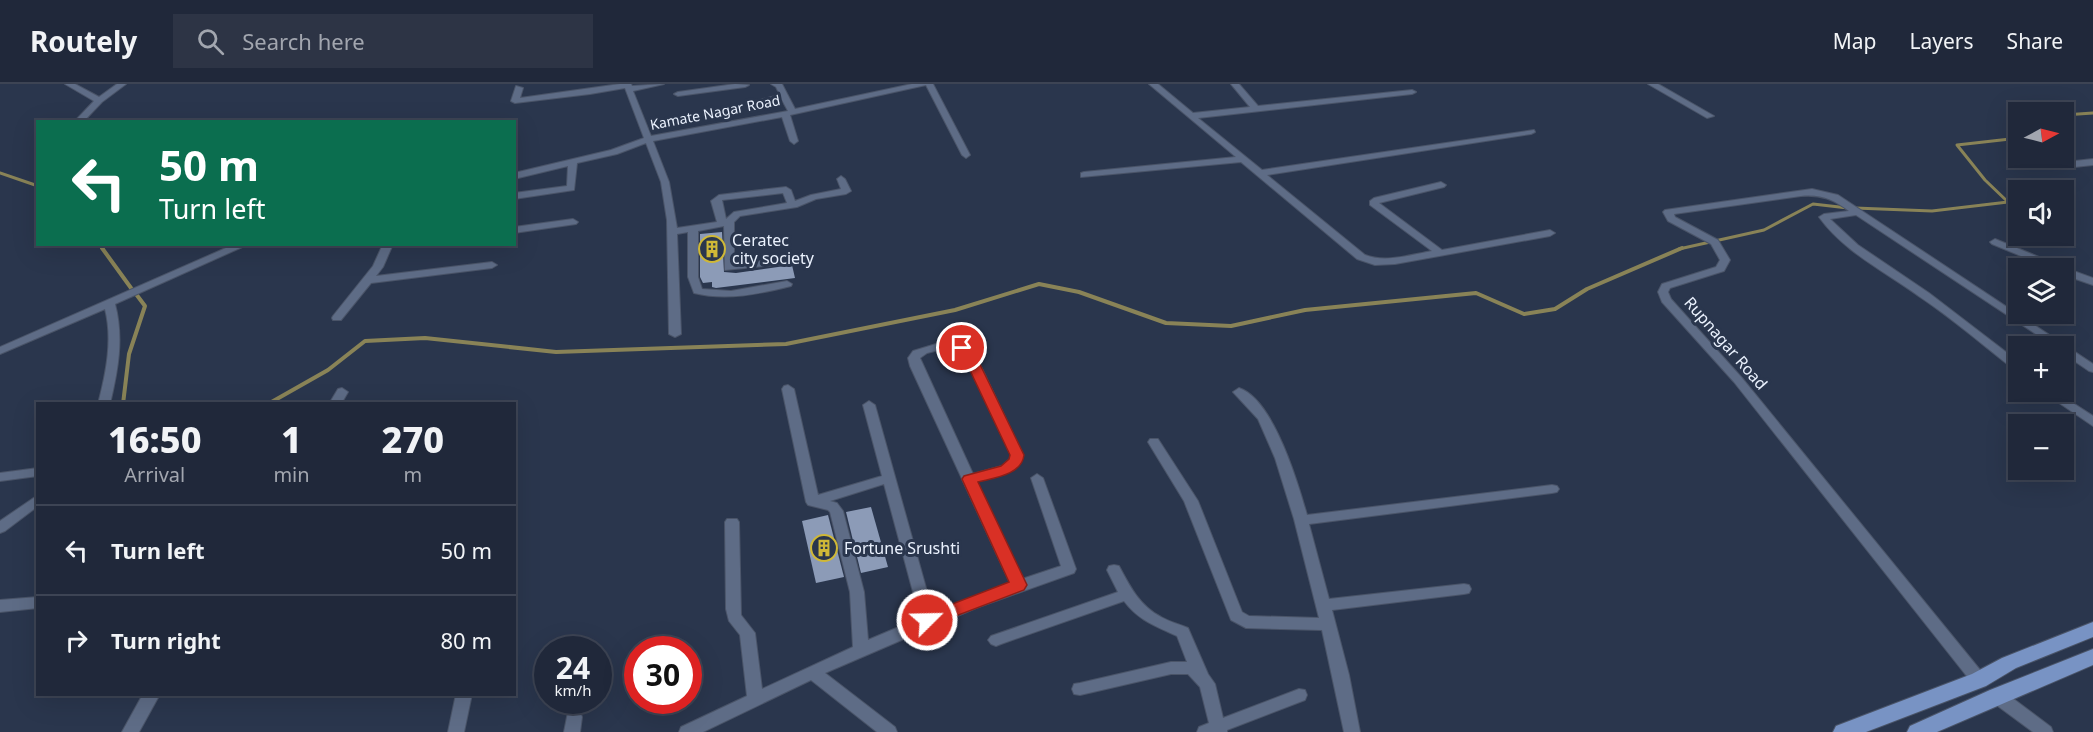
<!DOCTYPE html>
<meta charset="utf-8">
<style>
body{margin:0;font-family:"Noto Sans",sans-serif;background:#2d3445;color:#f1f3f6;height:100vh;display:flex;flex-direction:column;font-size:22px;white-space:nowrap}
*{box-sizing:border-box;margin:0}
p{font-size:20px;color:#a2a6af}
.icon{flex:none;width:33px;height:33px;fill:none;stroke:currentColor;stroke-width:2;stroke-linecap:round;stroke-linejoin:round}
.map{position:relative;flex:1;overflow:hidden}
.side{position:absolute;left:36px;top:318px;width:480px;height:294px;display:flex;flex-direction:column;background:#20283a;border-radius:0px;box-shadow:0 6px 24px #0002,0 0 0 2px #3d4454}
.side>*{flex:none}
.banner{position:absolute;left:36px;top:36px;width:480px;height:126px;border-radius:0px;box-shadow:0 6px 24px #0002,0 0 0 2px #3d4454;background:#0b6e4f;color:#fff;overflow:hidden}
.needle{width:39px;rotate:83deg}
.controls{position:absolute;left:2008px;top:18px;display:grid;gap:12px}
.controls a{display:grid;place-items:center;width:66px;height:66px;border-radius:0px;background:#20283a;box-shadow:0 6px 24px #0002,0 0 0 2px #3d4454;font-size:30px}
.speed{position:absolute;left:534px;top:552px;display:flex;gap:12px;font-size:30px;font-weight:700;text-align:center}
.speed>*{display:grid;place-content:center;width:78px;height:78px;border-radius:50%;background:#20283a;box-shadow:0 6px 24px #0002,0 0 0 2px #3d4454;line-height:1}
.speed small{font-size:15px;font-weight:400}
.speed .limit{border:9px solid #d22;background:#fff;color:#111}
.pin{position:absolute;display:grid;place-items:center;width:51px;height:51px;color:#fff;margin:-26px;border:3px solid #fff;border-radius:50%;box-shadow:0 2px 6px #0007}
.me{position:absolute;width:66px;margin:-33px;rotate:67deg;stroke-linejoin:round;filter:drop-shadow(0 0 4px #0008)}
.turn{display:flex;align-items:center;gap:21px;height:126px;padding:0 24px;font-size:27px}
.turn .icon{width:78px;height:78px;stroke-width:2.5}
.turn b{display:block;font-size:42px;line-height:51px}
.eta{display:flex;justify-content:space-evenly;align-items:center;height:102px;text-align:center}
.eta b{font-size:36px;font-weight:800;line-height:42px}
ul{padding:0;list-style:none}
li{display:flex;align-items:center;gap:18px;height:90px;padding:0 24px;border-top:2px solid #3d4454}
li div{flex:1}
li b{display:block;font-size:22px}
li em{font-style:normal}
header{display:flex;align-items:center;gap:36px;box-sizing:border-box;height:84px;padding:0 30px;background:#20283a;border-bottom:2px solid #3d4454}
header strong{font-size:28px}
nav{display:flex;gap:33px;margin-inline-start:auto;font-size:21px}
.search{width:420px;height:54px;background:#2d3445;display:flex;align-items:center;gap:15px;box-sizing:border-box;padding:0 21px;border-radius:0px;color:#a2a6af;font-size:22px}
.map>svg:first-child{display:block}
</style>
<header>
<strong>Routely</strong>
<div class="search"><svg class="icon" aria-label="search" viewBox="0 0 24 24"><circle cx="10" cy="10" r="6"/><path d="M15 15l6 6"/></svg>Search here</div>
<nav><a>Map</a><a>Layers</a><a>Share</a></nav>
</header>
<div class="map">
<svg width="2093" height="648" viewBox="0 0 2093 648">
<rect width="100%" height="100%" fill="#2a364d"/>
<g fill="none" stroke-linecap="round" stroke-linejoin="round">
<g stroke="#898357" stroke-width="3">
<path d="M2064,31L2093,29"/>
<path d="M0,89L38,102"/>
<path d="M1855,124L1932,127L2008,118L1985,96L1957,61L2019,54"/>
<path d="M99,160L103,165"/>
<path d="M1679,165L1764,146L1813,120L1848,124"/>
</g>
<g stroke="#898357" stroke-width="4">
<path d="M102,164L131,204"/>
<path d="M123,320L129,270L145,222L136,210"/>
<path d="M268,320L328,286L365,257L425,254L556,268L786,260L955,226L1039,200L1079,208L1166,239L1231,242L1305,226L1476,209L1524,230L1555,225L1587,205L1682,164"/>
</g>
</g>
<g fill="#8c9bb7">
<path d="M722,148L724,188L736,189L792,181L795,194L716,204L712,203V198L703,199L700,193V150Z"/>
<path d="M871,423L888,483L861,489L846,428Z"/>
<path d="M828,431L844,493L816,499L802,437Z"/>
</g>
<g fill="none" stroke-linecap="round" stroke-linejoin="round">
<defs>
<g id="minor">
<path d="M65,0H75L99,13L117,0H126L102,18L83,38H74L94,17Z"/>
<path d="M620,0H631L632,2L664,0L633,7L651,52L788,27L782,16L758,19L754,17L780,11L776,3L771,0H782L795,25L912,0H933L970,71L966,74L962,71L926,1L790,31L798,57L794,60L790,57L782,33L653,57L669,98L677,144L717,138L711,117L719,111L786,103L791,106L795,117L811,111L841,105L837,95L841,92L845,95L851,107L846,110L816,115L797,123L740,132L734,138V180L790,174L795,177L794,179L725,186L724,142L698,147V193L702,205L731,207L787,197L792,200L791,202C759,210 726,217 694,209L688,193V148L677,150L681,250L675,253L669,250L667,136L661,98L646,59L617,70L577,79L574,106L514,115V109L567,102L568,82L514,95V89L611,66L644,54L625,4L590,10L515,19L511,17L516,2L523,4L520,14ZM783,109L787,119L734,128L726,135L722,116Z"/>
<path d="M735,0L749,1L745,3L678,12L674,10L678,8Z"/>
<path d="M1149,0H1158L1193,29L1250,23L1231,0H1239L1258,22L1412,6L1416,8L1412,10L1198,34L1262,86L1534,46L1535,48L1531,50L1267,91L1365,171C1386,179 1409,171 1432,167L1370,121V117L1374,114L1441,98L1446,101L1444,103L1379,119L1442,166L1550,146L1555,149L1550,152L1395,180L1375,181L1357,175L1241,78L1081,93V89L1084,88L1236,73Z"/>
<path d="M1648,0H1658L1714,32L1707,34Z"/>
<path d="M2093,75V81L2056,85L2052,82L2056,79Z"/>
<path d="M1812,105L1838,111L2093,280V288L2089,287L2064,270V262H2054L1856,131L1830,135L1858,161L1929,209L2019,278V287L2015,286C1984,262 1953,235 1920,213C1886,188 1844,168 1819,133L1824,130L1849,127C1834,116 1821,110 1801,112L1674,130L1675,133L1718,156L1730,176L1724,187L1670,204L1668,208L1671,215L1742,294L1985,592L1987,596L1985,600L1979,602L1973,600L1734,298L1662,218L1658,208L1662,200L1716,183L1720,176L1711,160L1668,137L1663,128L1665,126Z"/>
<path d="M573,135L578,138L576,140L514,149V143Z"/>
<path d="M1995,155L2061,182L2062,184H2050L1992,160L1990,158Z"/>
<path d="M235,160H249L115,220C124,254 118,286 110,320H98C106,289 113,256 105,225L0,270V263Z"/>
<path d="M383,160H393L383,183L376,192L492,178L497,181L492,184L371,199L341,236H333L332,234L333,232L373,182Z"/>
<path d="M2062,184L2068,185L2093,194V201L2064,191V184Z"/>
<path d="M949,259L966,263L974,268L1023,371C1020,391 992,393 976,397L1022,495L1061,482L1031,394L1037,390L1043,394L1076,485L1074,489L976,524L825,589L895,643L897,648H877L811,596L703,648H679L681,643L747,612L740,551L729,537L726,525L725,438L727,435H737L739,438L741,531L755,549L762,605L853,563L850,508L830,428L828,426L808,421L806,418L782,305L784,302L788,301L794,305L818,411L882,392L863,321L869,317L875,321L933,529L1010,499L910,282L908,274L913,267L936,260ZM943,265L955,266L963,270L1011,371L1010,375L1002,382L973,390L920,274L927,269ZM884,400L920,534L868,556L864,508L843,427L837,419L830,417Z"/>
<path d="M342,304L348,308L341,320H329L338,305Z"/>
<path d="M1239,304C1273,315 1298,399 1307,431L1552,401L1557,402L1559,405L1557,408L1552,409L1309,440L1329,515L1464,500L1469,501L1471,505L1469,509L1464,510L1332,526L1349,591L1360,648H1344L1322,546L1246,544L1231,536L1184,417L1148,358L1150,355H1158L1198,417L1242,528L1249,532L1319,534L1294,435L1275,374L1258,335L1233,308Z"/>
<path d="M2043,308H2056L2093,332V342Z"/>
<path d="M38,384V392L0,397V389Z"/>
<path d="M38,411V422L5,447L0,449V437Z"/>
<path d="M1114,481L1119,482C1130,503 1140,522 1161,533C1170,538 1179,540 1188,544L1208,590L1215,600L1223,634L1299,605L1305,606L1307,611L1305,616L1227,646V648H1197L1199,643L1209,639L1200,603L1188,590H1171L1080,611L1074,610L1072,605L1074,600L1080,599L1171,578H1187L1177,552C1156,542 1139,537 1124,517L1001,560L996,562L991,560L988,556L991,552L1118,508L1107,486L1109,482Z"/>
<path d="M38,513V524L0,528V516Z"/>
<path d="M1997,606L2003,607L2051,643L2053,648H2033L1991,617L1989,612L1991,607Z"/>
<path d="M143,610H160L139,648H122Z"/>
<path d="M456,610H472L464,648H448Z"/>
<path d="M574,626L580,628L582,633L580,648H564L568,628Z"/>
</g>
<g id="major">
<path d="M2093,538V553L2016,584L1986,602L1866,648H1833L1836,642L1972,590L2002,574Z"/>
<path d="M2093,565V581L1937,648H1907L1910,642L1990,606Z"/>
</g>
</defs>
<use href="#minor" stroke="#4a5468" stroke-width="2"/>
<use href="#major" stroke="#4a5468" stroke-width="2"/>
<use href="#minor" fill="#5e6c86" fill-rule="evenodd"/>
<use href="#major" fill="#7893c4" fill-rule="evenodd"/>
</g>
<path fill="#d93025" stroke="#8d1f18" stroke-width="1.5" d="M962,260L974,268L1024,371C1022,391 993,394 978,398L1027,501L1024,506L927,543L921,541L919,536L921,532L1009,498L962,395L964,392L1001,382L1009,375L1010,371L965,276L955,264Z"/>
<defs>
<symbol id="building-ring" viewBox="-11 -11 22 22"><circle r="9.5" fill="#2a364d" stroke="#cfb837" stroke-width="1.5"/><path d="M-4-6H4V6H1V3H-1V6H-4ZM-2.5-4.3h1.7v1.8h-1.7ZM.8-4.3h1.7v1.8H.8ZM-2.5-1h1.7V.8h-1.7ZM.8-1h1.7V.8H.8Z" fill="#cfb837"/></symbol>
</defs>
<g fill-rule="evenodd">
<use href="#building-ring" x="697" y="150" width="30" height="30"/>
<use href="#building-ring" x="809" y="449" width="30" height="30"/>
</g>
<g text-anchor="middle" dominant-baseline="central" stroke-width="6" stroke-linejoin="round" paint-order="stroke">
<g font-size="14" fill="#ebf2fe" stroke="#2a364d">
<text transform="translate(715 28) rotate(-11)">Kamate Nagar Road</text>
</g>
<g font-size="16" fill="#ebf2fe" stroke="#2a364d" text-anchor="start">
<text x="732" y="156">Ceratec<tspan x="732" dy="18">city society</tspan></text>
<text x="844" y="464">Fortune Srushti</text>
</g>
<g font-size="16" fill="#ebf2fe" stroke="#2a364d">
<text transform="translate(1726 259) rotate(49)">Rupnagar Road</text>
</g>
</g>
</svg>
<div class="controls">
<a><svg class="needle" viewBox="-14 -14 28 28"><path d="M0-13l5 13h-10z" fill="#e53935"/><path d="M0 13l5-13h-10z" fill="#a2a6af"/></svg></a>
<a><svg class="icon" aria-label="sound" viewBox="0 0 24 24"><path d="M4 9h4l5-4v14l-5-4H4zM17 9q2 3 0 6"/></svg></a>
<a><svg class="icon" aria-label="layers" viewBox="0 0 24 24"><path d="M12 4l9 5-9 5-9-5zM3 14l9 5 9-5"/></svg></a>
<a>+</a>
<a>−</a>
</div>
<div class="speed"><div>24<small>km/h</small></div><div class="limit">30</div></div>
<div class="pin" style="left:962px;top:264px;background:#d93025"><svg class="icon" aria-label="arrive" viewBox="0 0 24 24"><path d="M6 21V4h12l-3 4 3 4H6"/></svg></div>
<svg class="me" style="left:927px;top:536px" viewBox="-20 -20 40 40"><circle r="17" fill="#d93025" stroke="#fff" stroke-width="3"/><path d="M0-11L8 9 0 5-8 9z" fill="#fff"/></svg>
<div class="banner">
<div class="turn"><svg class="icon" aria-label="left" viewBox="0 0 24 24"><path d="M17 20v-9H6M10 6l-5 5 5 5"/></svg><div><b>50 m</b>Turn left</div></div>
</div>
<section class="side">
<div class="eta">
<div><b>16:50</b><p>Arrival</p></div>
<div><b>1</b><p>min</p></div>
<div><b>270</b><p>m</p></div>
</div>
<ul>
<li><svg class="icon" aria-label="left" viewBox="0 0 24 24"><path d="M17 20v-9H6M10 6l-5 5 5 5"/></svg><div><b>Turn left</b></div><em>50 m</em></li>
<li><svg class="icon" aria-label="right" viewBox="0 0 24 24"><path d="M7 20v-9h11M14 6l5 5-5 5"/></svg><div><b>Turn right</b></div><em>80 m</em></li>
</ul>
</section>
</div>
